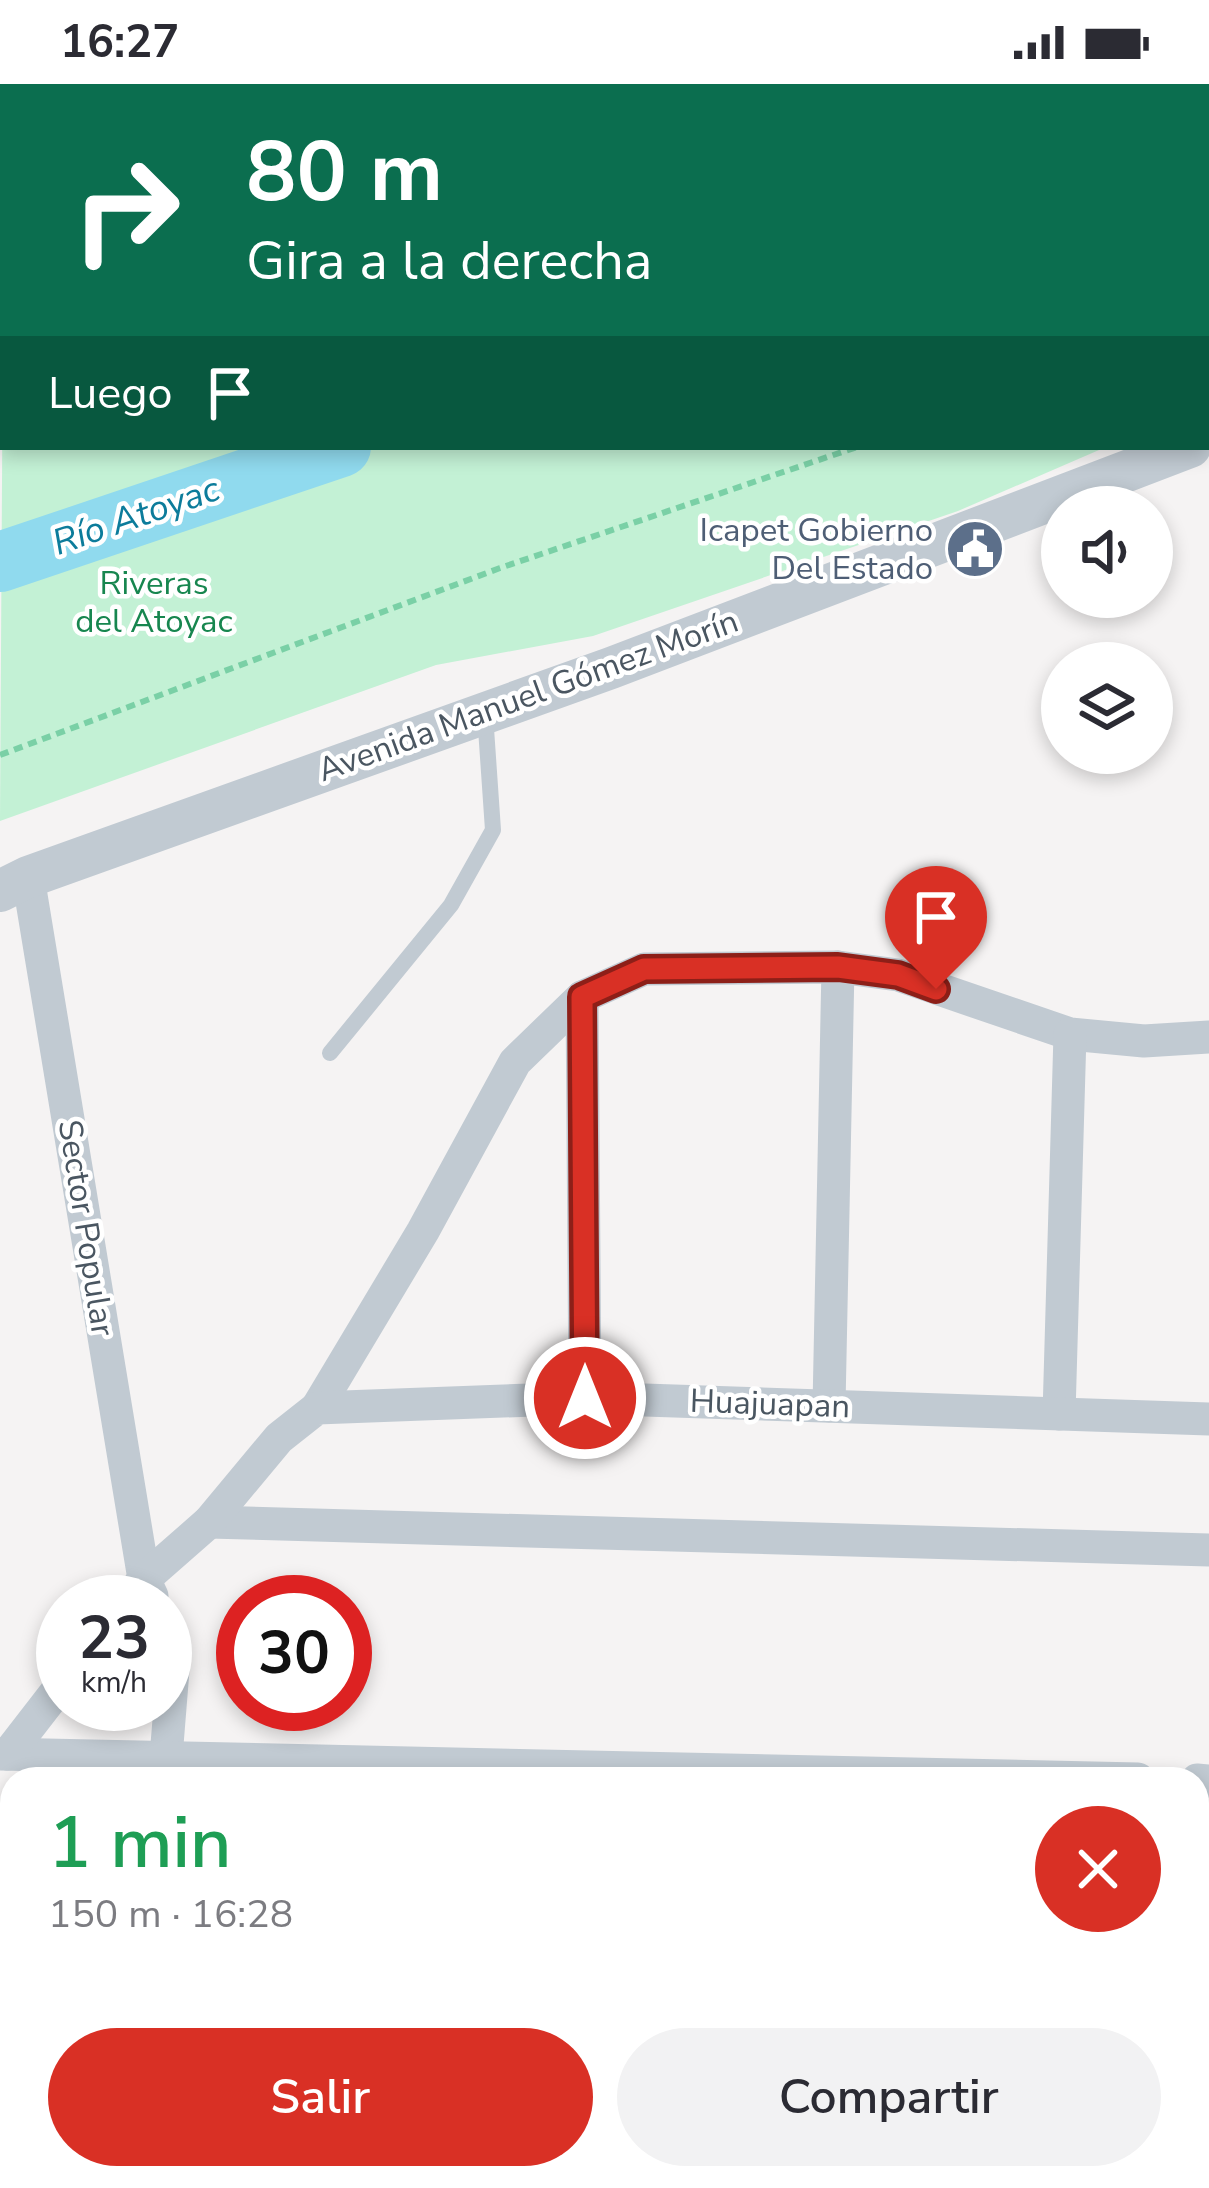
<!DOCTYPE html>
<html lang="es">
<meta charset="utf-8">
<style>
body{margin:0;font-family:"Nunito Sans",sans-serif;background:#f2f2f3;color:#2b2b33;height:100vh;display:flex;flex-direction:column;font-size:45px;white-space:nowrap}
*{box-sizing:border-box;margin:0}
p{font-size:39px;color:#7c7c81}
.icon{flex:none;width:66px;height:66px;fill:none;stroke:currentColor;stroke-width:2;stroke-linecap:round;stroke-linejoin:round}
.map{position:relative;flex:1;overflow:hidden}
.drawer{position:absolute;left:0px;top:1683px;width:1209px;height:423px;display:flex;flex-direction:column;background:#fff;border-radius:36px 36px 0 0;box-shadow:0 6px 18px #0003}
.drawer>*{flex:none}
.hud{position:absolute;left:0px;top:0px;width:1209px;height:366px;box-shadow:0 6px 18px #0003;background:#0b6e4f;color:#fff;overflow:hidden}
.fabs{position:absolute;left:1041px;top:402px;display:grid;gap:24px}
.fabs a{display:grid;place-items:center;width:132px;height:132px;border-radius:50%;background:#fff;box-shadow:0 6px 18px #0003;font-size:60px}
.speed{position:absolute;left:36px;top:1491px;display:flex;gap:24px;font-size:60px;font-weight:700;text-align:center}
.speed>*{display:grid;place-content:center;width:156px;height:156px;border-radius:50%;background:#fff;box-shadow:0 6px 18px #0003;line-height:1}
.speed small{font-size:30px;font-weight:400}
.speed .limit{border:18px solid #d22;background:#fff;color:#111}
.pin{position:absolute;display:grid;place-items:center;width:102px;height:102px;color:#fff;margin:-123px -51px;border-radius:50% 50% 50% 0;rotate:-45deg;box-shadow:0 0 12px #0007}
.pin .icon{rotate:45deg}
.me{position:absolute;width:132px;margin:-66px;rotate:0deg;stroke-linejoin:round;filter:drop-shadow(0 0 9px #0008)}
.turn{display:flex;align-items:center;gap:42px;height:252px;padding:0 48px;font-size:54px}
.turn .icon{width:156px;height:156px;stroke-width:2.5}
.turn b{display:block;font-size:84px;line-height:102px}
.then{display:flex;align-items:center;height:114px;padding:0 48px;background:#0003;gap:24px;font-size:45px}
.round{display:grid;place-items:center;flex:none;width:126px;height:126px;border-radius:63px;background:#f2f2f3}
.headline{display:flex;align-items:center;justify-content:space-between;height:204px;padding:0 48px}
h1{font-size:72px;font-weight:600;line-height:90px;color:#1e9e55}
.button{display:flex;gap:24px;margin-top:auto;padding:24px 48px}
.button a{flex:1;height:138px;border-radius:72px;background:#d93025;color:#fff;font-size:48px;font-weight:600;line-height:138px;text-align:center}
.button a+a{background:#f2f2f3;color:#2b2b33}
.status{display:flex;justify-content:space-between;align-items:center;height:84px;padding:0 60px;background:#fff;direction:ltr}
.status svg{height:33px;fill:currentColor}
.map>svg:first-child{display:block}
</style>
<div class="status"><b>16:27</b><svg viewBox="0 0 49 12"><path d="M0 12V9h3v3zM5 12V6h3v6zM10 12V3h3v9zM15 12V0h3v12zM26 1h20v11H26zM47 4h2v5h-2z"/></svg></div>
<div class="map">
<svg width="1209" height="2104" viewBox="0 0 1209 2104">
<rect width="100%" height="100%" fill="#f5f3f3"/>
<g fill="#c3f1d5">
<path d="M620,0H1209V318L1206,320V3H613Z"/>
<path d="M3,229V363H1106L958,427L593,552L436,581L0,737Z"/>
</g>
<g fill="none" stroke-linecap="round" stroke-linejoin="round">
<g stroke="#90daee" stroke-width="60">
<path d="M1206,53L1209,52"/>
<path d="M0,478L341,363"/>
</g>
<g stroke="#7ad0a6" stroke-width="6" stroke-dasharray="9 6" stroke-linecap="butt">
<path d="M740,3L748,0"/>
<path d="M921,3L929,0"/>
<path d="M1206,216L1209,215"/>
<path d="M0,253L3,252"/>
<path d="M0,362L3,361"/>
<path d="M0,671L500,484L857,363"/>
</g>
<path stroke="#c1cad2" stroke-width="16" d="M330,969L451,821L493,746L485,630"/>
<g stroke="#c1cad2" stroke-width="33">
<path d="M325,0L327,3"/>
<path d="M28,793L144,1495L152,1512"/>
<path d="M582,913L585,1314"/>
<path d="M829,1322L838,883"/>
<path d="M317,1324L423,1147L515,978L582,913L644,885L838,883L898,891L1070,950L1144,957L1209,953"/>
<path d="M1059,1330L1070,950"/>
<path d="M209,1438L1209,1466"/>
<path d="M126,1518L144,1495L209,1438L279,1354L317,1324L585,1314L1209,1335"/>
<path d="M165,1545L174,1574L166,1673"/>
<path d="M0,1670L1138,1695"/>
<path d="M8,1670L63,1599"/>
<path d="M1197,1696L1209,1697"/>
<path d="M0,1885H12"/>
<path d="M1197,1919L1209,1920"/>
<path d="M0,1982L12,1949"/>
</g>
<path stroke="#c1cad2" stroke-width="42" d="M0,807L28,793L611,584L1190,363"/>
<g stroke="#b3c2d1" stroke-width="54">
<path d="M425,3L433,0"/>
<path d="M0,164L3,163"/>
</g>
</g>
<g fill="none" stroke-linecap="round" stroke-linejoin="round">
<defs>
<path id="route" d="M585,1314L582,913L644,885L838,883L898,891L936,905"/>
</defs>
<use href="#route" stroke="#8d1f18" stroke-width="30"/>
<use href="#route" stroke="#d93025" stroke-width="21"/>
</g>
<defs>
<symbol id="civic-disc" viewBox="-11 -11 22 22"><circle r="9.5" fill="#5c6f8a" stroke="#fff"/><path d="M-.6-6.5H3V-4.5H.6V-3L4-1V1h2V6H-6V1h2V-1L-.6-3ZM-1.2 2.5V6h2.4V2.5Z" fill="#fff"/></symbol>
</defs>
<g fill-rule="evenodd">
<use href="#civic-disc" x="942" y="432" width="66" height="66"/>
</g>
<g text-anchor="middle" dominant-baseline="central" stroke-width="9" stroke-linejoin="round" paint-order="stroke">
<g font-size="33" fill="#4e5e75" stroke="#fff" text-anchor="end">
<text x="933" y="446">Icapet Gobierno<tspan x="933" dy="38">Del Estado</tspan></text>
</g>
<g font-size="33" fill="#17864f" stroke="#fff">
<text x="154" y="499">Riveras<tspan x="154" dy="38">del Atoyac</tspan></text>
</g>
<g font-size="33" fill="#4a5661" stroke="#fff">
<text transform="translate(528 612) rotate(-20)">Avenida Manuel Gómez Morín</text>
<text transform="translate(86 1144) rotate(81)">Sector Popular</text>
<text transform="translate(770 1320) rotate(2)">Huajuapan</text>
</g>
<g font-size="36" font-style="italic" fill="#0c7c9b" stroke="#fff">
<text transform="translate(136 432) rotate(-19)">Río Atoyac</text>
</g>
</g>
</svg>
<div class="fabs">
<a><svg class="icon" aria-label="sound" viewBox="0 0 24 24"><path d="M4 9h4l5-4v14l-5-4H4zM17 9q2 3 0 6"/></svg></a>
<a><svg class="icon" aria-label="layers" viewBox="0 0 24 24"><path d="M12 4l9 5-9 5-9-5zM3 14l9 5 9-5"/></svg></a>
</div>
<div class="speed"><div>23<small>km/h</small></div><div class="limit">30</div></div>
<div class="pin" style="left:936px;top:905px;background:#d93025"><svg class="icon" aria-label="arrive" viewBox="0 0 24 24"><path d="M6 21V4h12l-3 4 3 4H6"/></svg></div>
<svg class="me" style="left:585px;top:1314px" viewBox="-20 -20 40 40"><circle r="17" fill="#d93025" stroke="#fff" stroke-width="3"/><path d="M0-11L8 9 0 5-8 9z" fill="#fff"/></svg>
<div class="hud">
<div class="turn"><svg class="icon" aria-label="right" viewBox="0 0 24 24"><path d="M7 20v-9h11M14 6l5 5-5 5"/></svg><div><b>80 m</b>Gira a la derecha</div></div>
<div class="then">Luego<svg class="icon" aria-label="arrive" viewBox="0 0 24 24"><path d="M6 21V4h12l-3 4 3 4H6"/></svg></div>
</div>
<section class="drawer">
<div class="headline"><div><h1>1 min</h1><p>150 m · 16:28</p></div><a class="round" style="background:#d93025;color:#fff"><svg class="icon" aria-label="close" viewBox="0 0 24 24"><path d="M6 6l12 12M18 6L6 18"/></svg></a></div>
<div class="button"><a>Salir</a><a>Compartir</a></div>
</section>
</div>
